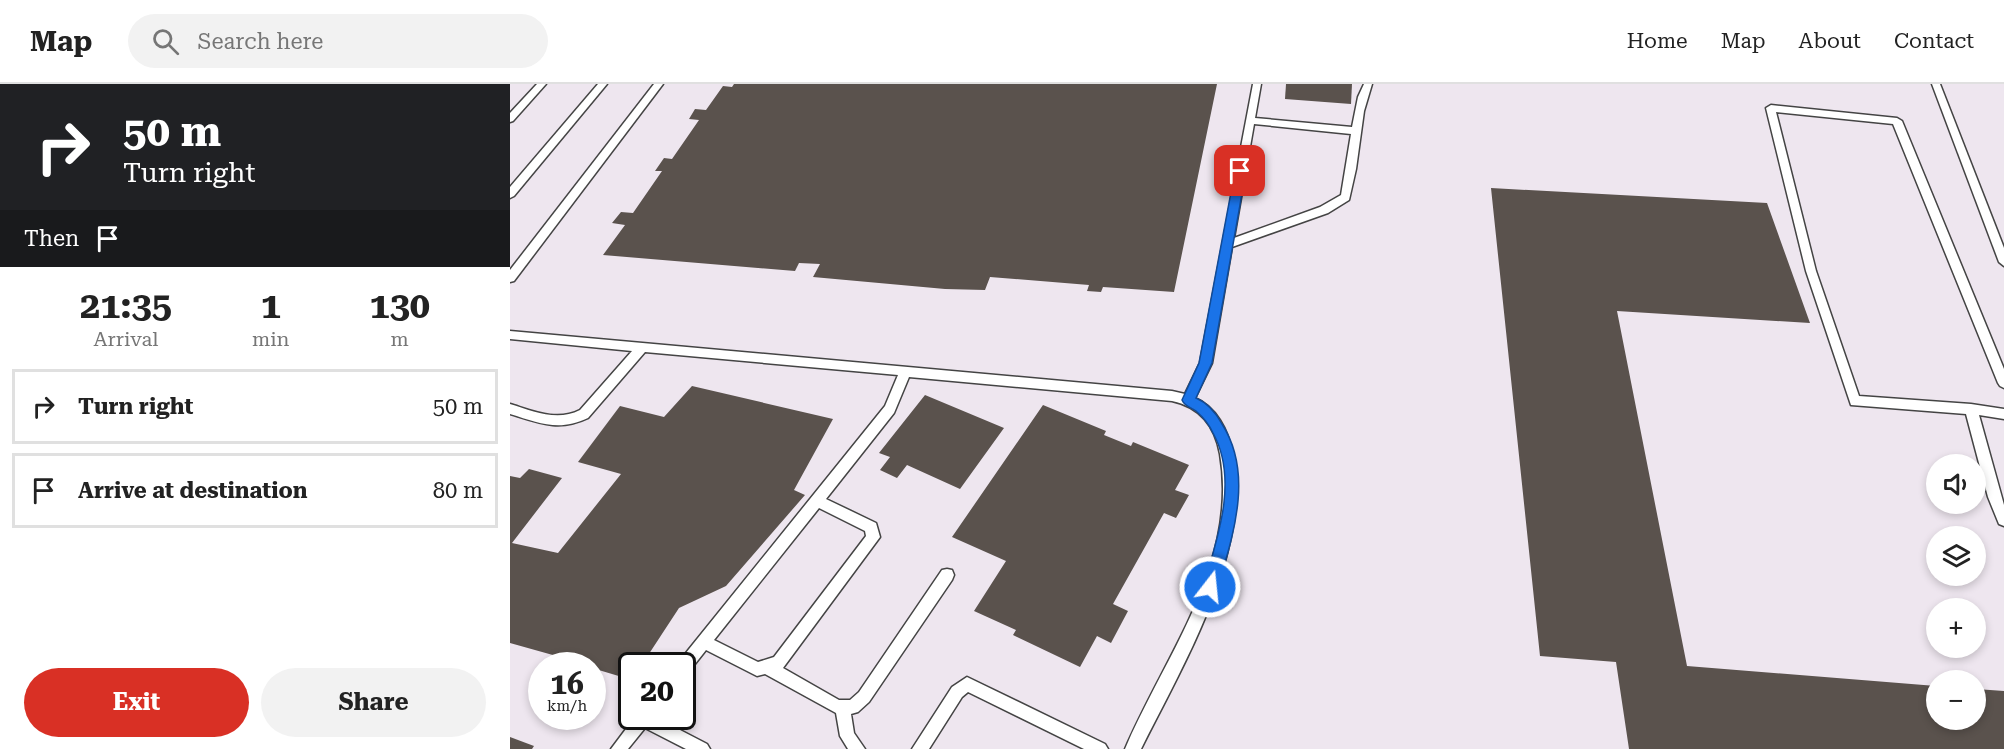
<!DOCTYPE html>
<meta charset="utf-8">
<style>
body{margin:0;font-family:"Roboto Serif",serif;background:#f2f2f2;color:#222;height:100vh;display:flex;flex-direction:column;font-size:22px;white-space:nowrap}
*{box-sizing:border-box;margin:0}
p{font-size:20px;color:#767676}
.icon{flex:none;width:33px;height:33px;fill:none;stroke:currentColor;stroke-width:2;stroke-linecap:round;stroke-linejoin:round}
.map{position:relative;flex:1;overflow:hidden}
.sheet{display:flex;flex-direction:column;background:#fff;width:510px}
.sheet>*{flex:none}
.guide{background:#202124;color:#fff;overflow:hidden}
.buttons{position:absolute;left:1416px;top:370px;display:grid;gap:12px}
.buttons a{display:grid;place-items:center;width:60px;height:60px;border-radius:50%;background:#fff;box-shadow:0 3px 9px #0003;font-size:30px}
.speed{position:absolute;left:18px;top:568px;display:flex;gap:12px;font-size:30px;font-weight:700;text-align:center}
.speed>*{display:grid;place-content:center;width:78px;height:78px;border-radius:50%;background:#fff;box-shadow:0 3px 9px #0003;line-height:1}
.speed small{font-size:15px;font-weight:400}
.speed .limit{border:3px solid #111;border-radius:9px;background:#fff;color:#111}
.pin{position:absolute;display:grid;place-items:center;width:51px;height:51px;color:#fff;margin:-26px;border-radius:12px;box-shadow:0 3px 9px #0006}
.me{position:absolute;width:66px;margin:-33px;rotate:16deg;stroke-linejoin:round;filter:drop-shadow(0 0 4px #0008)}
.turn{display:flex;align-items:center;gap:21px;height:126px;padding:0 24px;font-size:27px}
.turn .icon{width:78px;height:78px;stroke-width:2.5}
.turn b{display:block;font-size:42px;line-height:51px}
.then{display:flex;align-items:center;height:57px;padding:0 24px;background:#0003;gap:12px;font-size:22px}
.eta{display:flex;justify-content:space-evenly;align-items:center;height:102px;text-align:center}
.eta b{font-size:36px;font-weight:700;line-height:42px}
.cta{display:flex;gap:12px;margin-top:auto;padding:12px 24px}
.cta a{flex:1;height:69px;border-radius:36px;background:#d93025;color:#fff;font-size:24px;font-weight:700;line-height:69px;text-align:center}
.cta a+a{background:#f2f2f2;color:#222}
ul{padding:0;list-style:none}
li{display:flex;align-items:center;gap:18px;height:75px;margin:0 12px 9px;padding:0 12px;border:3px solid #e0e0e0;border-radius:0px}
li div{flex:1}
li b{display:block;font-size:22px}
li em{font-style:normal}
header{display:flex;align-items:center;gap:36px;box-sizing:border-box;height:84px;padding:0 30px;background:#fff;border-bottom:2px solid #e0e0e0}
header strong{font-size:28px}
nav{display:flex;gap:33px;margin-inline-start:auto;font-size:21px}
.search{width:420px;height:54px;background:#f2f2f2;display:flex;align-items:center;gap:15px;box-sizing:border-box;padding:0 21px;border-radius:33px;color:#767676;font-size:22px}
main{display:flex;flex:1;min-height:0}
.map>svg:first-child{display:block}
</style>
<header>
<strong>Map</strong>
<div class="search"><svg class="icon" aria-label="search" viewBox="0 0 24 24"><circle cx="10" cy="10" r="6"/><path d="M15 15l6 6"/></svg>Search here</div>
<nav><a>Home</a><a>Map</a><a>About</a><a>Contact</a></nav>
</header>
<main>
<section class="sheet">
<div class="guide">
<div class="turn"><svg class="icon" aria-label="right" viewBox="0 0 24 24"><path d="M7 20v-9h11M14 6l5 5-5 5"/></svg><div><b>50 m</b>Turn right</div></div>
<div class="then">Then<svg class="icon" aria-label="arrive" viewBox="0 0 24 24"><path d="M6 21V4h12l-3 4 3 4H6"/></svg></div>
</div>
<div class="eta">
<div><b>21:35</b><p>Arrival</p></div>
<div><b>1</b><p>min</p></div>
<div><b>130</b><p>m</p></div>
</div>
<ul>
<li><svg class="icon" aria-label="right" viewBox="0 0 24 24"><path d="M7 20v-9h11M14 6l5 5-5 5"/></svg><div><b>Turn right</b></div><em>50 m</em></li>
<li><svg class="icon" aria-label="arrive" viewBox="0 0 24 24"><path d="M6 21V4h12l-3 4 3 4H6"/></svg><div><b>Arrive at destination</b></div><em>80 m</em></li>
</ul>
<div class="cta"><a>Exit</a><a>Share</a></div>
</section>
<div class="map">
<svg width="1494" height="665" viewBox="0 0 1494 665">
<rect width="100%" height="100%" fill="#fffdf5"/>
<path fill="#eee6ef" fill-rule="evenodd" d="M0,0H1494V665H0ZM1426,381H1466V420H1426ZM1426,453H1466V492H1426ZM1426,525H1466V564H1426ZM32,582H82V633H32ZM122,582H172V633H122ZM1426,597H1466V636H1426Z"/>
<g fill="#5a524d">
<path d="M224,0H707L664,208L593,203L591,208L577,207L579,201L480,193L475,206L435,205L303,193L310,180L289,179L285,187L93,171L115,141L102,139L111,128L123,129L152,87H145L154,74L162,75L189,36L179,35L185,25L196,26L213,2L222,3Z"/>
<path d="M776,0H842L841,20L775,15Z"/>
<path d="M981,104L1257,119L1300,239L1107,227L1177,582L1426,602V636H1466V605L1494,607V665H1119L1106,578L1030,572Z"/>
<path d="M182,302L323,335L284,406L295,411L216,502L169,524L131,582H122V596L82,584V582L0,559V392L10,394L19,385L52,394L2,459L48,469L111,390L68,378L110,322L154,333Z"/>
<path d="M415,311L494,344L450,405L397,381L387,394L370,386L380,373L369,369Z"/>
<path d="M533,321L596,347L594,351L621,362L623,358L679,381L665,406L679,411L666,434L654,429L603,520L618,527L601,559L587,552L570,583L503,551L506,546L464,527L496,477L442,453Z"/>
<path d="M0,653L24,662L22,665H0Z"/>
</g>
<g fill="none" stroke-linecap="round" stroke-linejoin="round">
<defs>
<g id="lane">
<path d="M27,0H36L3,37L0,38V29Z"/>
<path d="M88,0H97L4,112L0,114V103Z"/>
<path d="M144,0H153L4,197L0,198V186Z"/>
<path d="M743,0H751L745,34L842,43L848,13L854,0H862L854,27L846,85L839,116L818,129L722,163L702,279L685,314C706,323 718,346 722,368C724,377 727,387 727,395C728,489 672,583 631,665H615C655,571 729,479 710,370C705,342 690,323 662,317L399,293L384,329L316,415L366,439L370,453L273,584L329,616H340L349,608L432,486L437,485L442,486L444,491L442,496L359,618L348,628L341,630L344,649L355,665H338L330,652L326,629L255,590L247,592L196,566L177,590L172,592V582H166L167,580L375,322L388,291L135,268L78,334C49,348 29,339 0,330V320C23,327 47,338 70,326L122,267L0,255V247L662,307L675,310L690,279ZM744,40L841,50L831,111L810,123L724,154ZM309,424L355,447L356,452L264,573L248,578L204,556Z"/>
<path d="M1422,0H1430L1494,164V182L1489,178Z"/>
<path d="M1261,21L1387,34L1392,37L1494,285V304L1490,302L1488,299L1383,40L1266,28L1306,187L1349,312L1461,320L1494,325V335L1469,331L1494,421V442L1489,440L1478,413L1456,330L1341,321L1296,187L1256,24Z"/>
<path d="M457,593L595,660L598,665H574L458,608L452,613L419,665H402L442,603Z"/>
<path d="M125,633H145L197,660L200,665H176L135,644L118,665H101Z"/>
</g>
</defs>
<use href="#lane" stroke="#444" stroke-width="3"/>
<use href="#lane" fill="#fff" fill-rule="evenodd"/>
</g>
<path fill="#1a73e8" stroke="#114b97" stroke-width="1.5" d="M730,83L736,87L702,279L686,314C698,319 706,329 712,340C744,390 723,451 708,503L706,508L700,510L695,508L693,503C707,456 729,396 703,349C699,340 693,333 686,327C681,323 675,323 672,316L689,279L725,87Z"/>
</svg>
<div class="buttons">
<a><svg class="icon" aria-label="sound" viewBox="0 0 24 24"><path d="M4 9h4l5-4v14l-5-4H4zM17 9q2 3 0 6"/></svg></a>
<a><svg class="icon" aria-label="layers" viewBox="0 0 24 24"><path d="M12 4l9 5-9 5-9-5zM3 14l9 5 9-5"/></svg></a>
<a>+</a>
<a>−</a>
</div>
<div class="speed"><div>16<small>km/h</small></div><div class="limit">20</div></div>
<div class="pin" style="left:730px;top:87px;background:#d93025"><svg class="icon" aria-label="arrive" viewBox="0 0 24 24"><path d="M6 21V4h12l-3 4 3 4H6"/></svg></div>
<svg class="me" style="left:700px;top:503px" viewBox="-20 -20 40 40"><circle r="17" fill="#1a73e8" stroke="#fff" stroke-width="3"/><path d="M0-11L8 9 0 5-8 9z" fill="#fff"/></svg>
</div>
</main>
